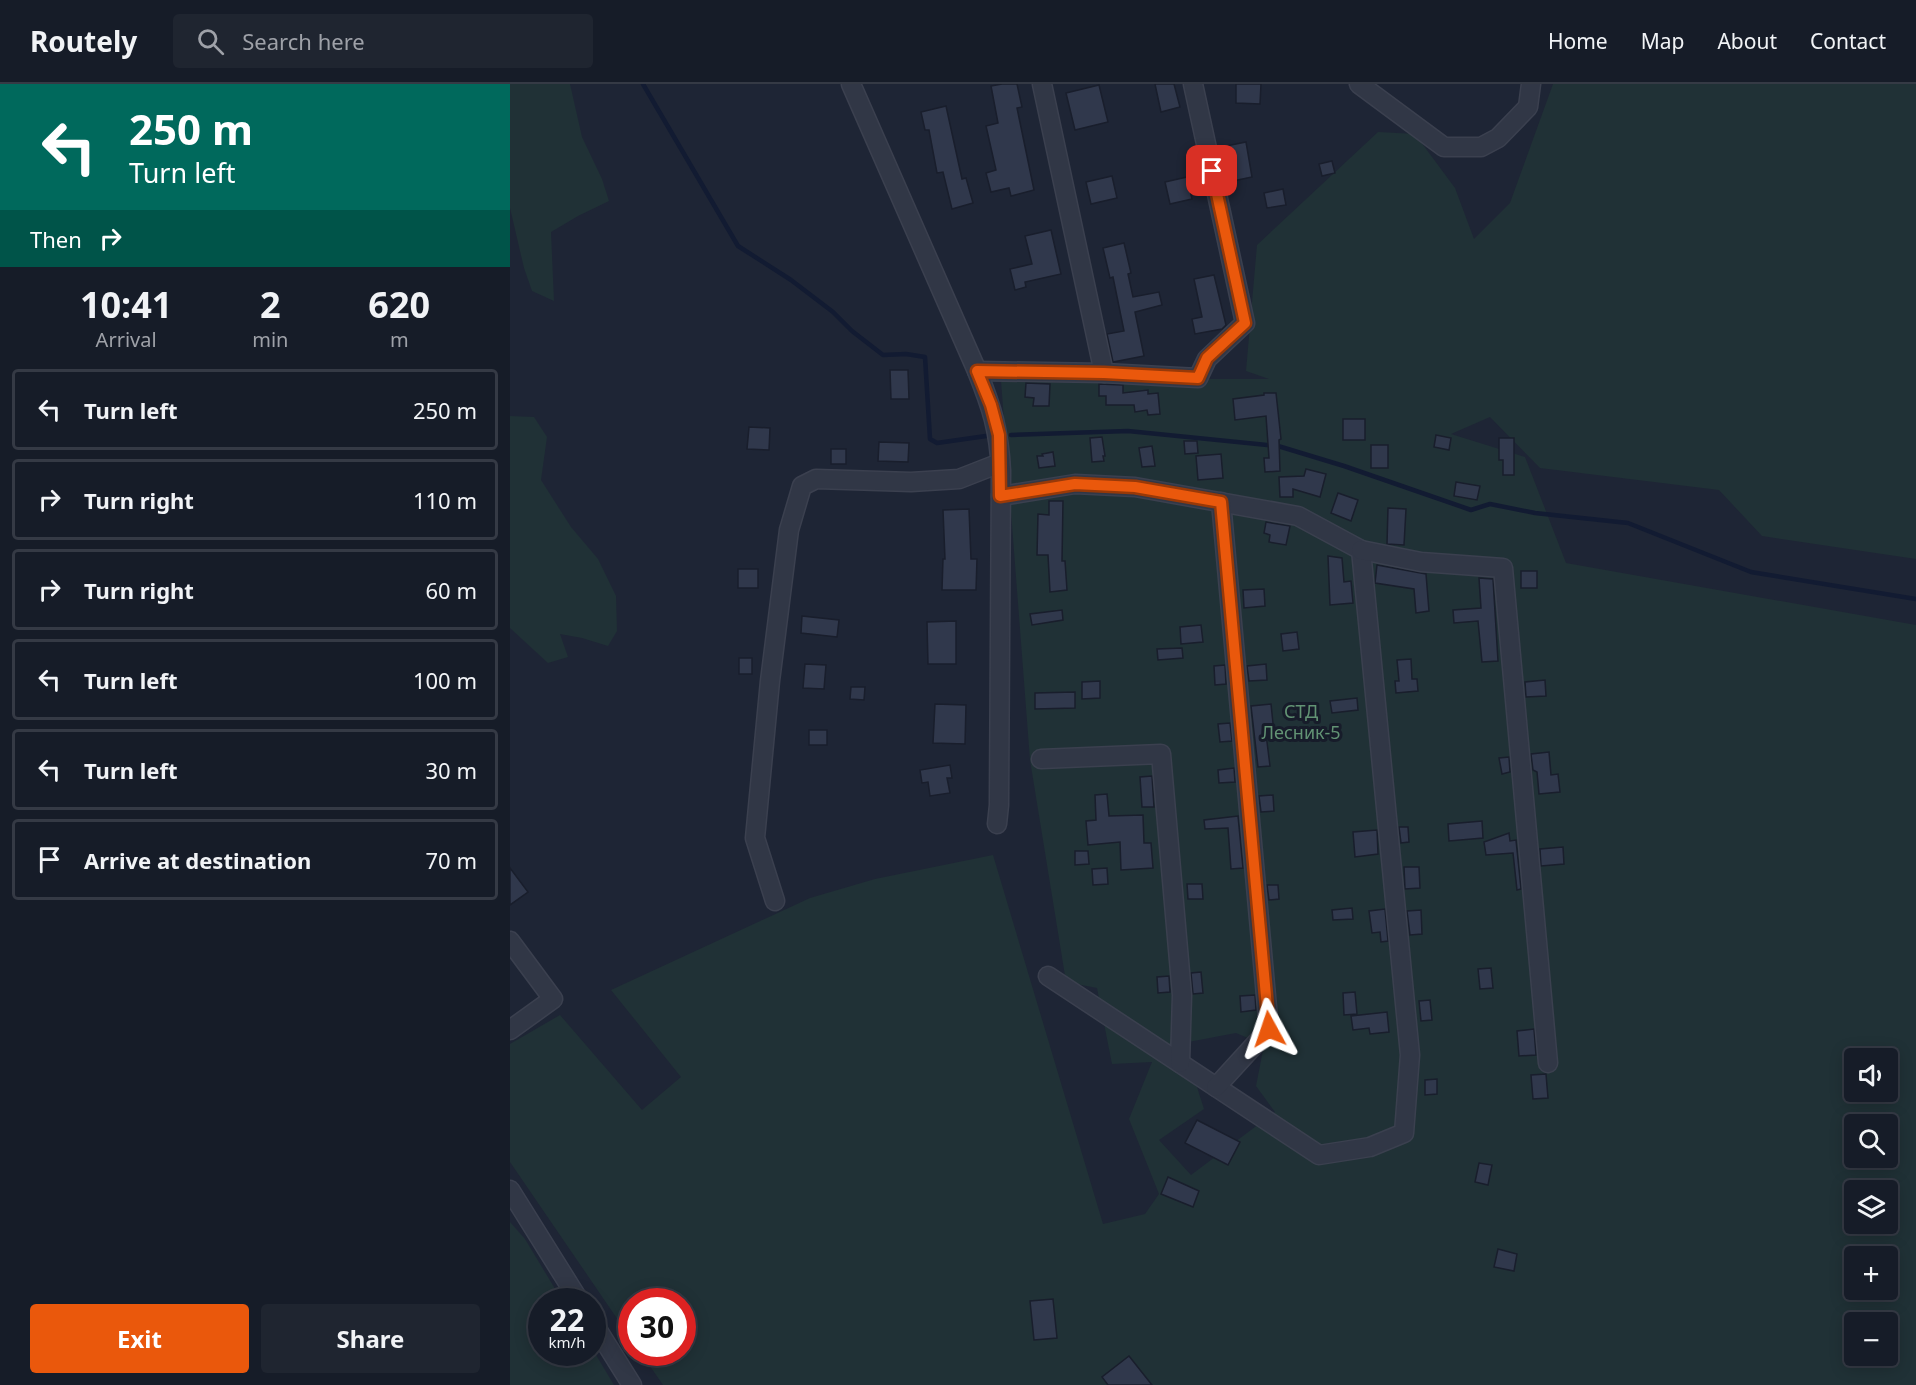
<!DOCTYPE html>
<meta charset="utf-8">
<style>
body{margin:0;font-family:"Noto Sans",sans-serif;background:#1f2530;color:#f1f3f6;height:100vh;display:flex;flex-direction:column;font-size:22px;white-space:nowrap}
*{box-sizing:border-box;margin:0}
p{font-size:20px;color:#9ea1a8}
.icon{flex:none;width:33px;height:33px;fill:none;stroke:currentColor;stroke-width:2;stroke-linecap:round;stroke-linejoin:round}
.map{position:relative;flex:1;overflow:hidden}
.side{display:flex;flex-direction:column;background:#161c28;width:510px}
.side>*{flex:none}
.banner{background:#00695c;color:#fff;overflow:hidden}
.fabs{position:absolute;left:1334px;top:964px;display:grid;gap:12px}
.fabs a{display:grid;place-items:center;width:54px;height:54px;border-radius:6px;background:#161c28;box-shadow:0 3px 15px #0003,0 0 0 2px #353a45;font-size:30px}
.speed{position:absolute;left:18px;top:1204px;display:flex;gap:12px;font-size:30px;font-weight:700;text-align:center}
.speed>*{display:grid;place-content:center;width:78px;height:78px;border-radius:50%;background:#161c28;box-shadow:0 3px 15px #0003,0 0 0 2px #353a45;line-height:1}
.speed small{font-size:15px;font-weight:400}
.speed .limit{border:9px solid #d22;background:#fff;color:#111}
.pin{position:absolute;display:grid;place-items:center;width:51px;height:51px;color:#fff;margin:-26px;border-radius:12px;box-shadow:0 3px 9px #0006}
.me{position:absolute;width:66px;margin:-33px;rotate:355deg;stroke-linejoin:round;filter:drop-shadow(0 0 4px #0008)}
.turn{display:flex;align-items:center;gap:21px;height:126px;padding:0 30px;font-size:27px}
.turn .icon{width:78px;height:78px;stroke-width:2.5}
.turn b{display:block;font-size:42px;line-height:51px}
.then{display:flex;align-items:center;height:57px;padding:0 30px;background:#0003;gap:12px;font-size:22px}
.eta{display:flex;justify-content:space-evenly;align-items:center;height:102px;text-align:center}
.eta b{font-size:36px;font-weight:700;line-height:42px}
.primary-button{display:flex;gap:12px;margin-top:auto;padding:12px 30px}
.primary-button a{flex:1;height:69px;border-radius:6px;background:#ea580c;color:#fff;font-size:24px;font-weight:700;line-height:69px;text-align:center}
.primary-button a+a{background:#1f2530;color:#f1f3f6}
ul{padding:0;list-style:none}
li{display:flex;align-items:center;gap:18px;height:81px;margin:0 12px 9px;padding:0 18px;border:3px solid #353a45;border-radius:6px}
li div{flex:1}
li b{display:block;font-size:22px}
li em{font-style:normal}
header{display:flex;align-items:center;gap:36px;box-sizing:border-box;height:84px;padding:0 30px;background:#161c28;border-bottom:2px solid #353a45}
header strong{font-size:28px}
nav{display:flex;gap:33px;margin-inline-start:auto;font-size:21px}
.search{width:420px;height:54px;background:#1f2530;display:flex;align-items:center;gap:15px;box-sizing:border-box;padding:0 21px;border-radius:6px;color:#9ea1a8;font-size:22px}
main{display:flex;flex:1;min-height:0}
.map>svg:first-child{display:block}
</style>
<header>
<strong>Routely</strong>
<div class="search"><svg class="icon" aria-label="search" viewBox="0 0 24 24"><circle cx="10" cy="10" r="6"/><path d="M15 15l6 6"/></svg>Search here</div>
<nav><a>Home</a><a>Map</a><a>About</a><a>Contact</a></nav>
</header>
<main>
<section class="side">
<div class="banner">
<div class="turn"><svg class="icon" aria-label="left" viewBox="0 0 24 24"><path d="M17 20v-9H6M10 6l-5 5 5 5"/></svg><div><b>250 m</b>Turn left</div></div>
<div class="then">Then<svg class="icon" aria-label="right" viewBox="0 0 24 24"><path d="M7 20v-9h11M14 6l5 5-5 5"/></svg></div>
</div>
<div class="eta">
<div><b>10:41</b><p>Arrival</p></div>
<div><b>2</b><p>min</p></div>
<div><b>620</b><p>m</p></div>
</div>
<ul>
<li><svg class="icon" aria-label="left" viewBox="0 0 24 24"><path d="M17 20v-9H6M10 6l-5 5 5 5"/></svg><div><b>Turn left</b></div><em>250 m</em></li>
<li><svg class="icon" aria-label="right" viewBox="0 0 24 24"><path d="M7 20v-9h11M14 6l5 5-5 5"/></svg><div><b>Turn right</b></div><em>110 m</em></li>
<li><svg class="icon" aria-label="right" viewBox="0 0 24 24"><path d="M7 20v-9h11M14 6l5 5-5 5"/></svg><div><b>Turn right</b></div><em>60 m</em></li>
<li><svg class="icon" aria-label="left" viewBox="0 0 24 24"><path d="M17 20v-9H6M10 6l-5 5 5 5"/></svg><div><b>Turn left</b></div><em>100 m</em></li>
<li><svg class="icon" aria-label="left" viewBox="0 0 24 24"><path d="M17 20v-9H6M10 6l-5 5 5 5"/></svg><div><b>Turn left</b></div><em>30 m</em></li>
<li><svg class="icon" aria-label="arrive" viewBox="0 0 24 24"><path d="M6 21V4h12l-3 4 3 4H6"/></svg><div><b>Arrive at destination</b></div><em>70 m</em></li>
</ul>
<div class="primary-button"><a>Exit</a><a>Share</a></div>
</section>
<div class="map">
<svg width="1406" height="1301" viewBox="0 0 1406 1301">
<rect width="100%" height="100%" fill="#1e2535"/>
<g fill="#203136" fill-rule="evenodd">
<path d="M0,0H60L72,53L92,95L99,117L68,132L41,148L44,217L22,207L14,184L0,124Z"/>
<path d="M1043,0H1406V475L1252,452L1209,406L1030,384L980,333L941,350L1015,373L1056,479L1406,541V1301H153L131,1269H172V1218H122L121,1255L0,1078V960L50,931L132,1026L171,993L101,906L300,814L365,795L483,771L593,1140L635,1130L649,1110L619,1035L642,978L602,980L587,904L556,898L520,676L491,297L584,295H759L736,287L747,161L868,48L905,50L945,104L964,155L1000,119ZM726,949L754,961L746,1002L765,1028L681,1091L649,1056L694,1025L673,959ZM1344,975H1377V1008H1344ZM1344,1041H1377V1074H1344ZM1344,1107H1377V1140H1344ZM1344,1173H1377V1206H1344ZM1344,1239H1377V1272H1344Z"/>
<path d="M0,332L24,333L37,353L31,396L61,443L88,475L106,512L107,547L98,562L72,554L50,550L58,573L38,579L0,544Z"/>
<path d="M0,1138L15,1155L53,1218H32V1269H82L83,1266L104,1301H0Z"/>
</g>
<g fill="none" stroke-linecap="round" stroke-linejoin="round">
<g stroke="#121b32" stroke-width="4.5">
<path d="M133,0L228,162L281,196L323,228L342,247L373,271L396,270L415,273L420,355L427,359L476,352"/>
<path d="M501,351L618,347L768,362L834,382L961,426L980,420L1025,429L1118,439L1241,488L1406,515"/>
</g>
</g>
<g fill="#30384c" stroke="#191e2c" stroke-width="1.5">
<path d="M492,0H507L512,23L507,24L524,106L501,112L499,104L481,108L476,89L486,86L476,42L488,39L481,2Z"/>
<path d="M645,0H664L670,23L651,28Z"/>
<path d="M726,0H751L750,20L726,19Z"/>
<path d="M589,1L598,38L565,46L556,9Z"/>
<path d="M436,22L452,95L456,94L463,119L442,125L433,88L427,89L419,46H415L411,28Z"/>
<path d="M736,58L742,93L723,97L716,62Z"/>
<path d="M822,77L825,89L812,92L809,80Z"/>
<path d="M602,92L607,114L581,120L576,98Z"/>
<path d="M677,93L682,115L660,120L655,98Z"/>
<path d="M773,105L776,121L757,124L754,109Z"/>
<path d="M541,146L551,190L515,198L516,203L505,206L500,185L522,180L515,152Z"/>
<path d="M614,159L621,189L618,190L623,213L649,208L652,221L625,228L634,272L603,278L597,250L614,247L603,193L600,194L593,164Z"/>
<path d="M704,191L716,241L712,245L685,250L682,235L692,233L684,195Z"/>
<path d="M380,286H398L399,315H381Z"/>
<path d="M516,299L540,300L539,322H523L524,314L515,313Z"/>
<path d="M589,300L613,301V309L638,306V310L648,309L650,330L638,331L637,326L625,328L624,321H596V312H589Z"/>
<path d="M754,309H766L771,355L769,356L770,387L755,388L754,374H759L756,332L725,336L723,315L754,311Z"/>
<rect x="833" y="335" width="22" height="21"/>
<path d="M239,343L260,344L259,366L237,365Z"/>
<path d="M926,351L941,354L939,366L924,363Z"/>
<path d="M592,353L595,372H593L594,377L582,378L580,354Z"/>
<path d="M989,354H1004V391H993V376H989Z"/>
<path d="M674,357H687L688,369L675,370Z"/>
<path d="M369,358L399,359L398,378L368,377Z"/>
<rect x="861" y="361" width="17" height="23"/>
<path d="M642,362L645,382L632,383L629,364Z"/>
<rect x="321" y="365" width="15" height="15"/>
<path d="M543,368L545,382L529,384L527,372H533L532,370Z"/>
<path d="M711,370L713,394L688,396L686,372Z"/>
<path d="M796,385L816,390L810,413L783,405V413H770L769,393L794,392Z"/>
<path d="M946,398L970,402L967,416L944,412Z"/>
<path d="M828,409L848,416L841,437L821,429Z"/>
<path d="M539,417H553L552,477H555L557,506L540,508L538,471H527L528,430L539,431Z"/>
<path d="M878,424L896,425L894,461L877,460Z"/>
<path d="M459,425L461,475H467L466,506H432L433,475H435L433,426Z"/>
<path d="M756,438L780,442L776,461L759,458L760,451L754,449Z"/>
<path d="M818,472L832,474L834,498L841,497L843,519L820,521Z"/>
<path d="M867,481L916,490L919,527L906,529L904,505L865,499Z"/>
<rect x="228" y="485" width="20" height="19"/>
<rect x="1011" y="487" width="16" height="17"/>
<path d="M969,494L983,495L988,577L972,578L968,537L944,539L943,526L971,524Z"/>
<path d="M754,505L755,522L734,524L733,506Z"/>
<path d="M552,526L553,536L522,541L520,530Z"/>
<path d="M292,532L329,536L327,553L291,549Z"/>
<path d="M446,537V580H418L417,538Z"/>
<path d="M691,541L693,558L671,560L670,543Z"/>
<path d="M787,548L789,565L773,567L771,550Z"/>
<path d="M672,564L673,574L648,576L647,565Z"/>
<rect x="229" y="574" width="13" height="16"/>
<path d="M901,575L902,595H907L908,607L886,609L885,597H889L887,576Z"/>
<path d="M295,580L316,581L314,605L293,604Z"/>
<path d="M756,580L757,596L739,597L737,582Z"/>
<path d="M715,581L716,600L705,601L704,582Z"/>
<path d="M1035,596L1036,612L1016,613L1015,598Z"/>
<path d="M590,597V614L572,615V598Z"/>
<path d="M341,603H355L354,616L340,615Z"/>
<path d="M565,608V624L525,625V609Z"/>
<path d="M847,614L848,626L822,629L820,617Z"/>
<path d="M425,620L456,621L455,660L423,659Z"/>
<path d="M761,620L764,649L756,650L760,682L748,683L741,622Z"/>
<path d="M720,639L722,657L710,658L708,640Z"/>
<rect x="299" y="646" width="18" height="15"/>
<path d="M1039,668L1041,691L1048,690L1050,708L1029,710L1027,688L1023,686L1021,670Z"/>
<path d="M999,673L1000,688L992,690L989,674Z"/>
<path d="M440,681L442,694H437L440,709L420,712L418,698L412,699L410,686Z"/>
<path d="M724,684L725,698L709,699L708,686Z"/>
<path d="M642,692L644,723H632L630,693Z"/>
<path d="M597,710L599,732L633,731L634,759H641L643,784L611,786L610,758L578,761L576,737L586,736L585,711Z"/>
<path d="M763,711L764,727L751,728L749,712Z"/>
<path d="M728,732L733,784L721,785L718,744L695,745L694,736Z"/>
<path d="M972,737L973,754L939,757L938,740Z"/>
<path d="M889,743H898L899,758L891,759Z"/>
<path d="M867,746L868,770L845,773L843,748Z"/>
<path d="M999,749L1000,757L1006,756L1011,805L1007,806L1003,769L976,771L974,758Z"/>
<path d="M1053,763L1054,780L1031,782L1030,765Z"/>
<path d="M565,767H578L579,780L565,781Z"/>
<path d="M894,783H909L910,804L895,805Z"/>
<path d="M0,784L18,808L0,821Z"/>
<path d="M597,784L598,800L583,801L582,785Z"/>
<path d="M677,800H692L693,815H678Z"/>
<path d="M757,801H768L769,815L759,816Z"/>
<path d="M842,824L843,835L823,836L822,826Z"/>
<path d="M875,825L878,857L871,858L870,848L862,849L859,827Z"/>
<path d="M911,826L912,850L900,851L897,827Z"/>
<path d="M981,884L983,904L970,905L968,885Z"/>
<path d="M691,888L693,909L683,910L681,889Z"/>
<path d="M659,892L660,908L648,909L647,893Z"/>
<path d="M845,908L847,930L834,931L833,909Z"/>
<path d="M745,911L746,926L731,928L730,912Z"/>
<path d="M920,916L922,936L911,937L909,917Z"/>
<path d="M877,928L879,948L860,950L859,944L843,946L841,932Z"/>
<path d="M1024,945L1026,971L1009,972L1007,947Z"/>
<path d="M1036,990L1038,1014L1023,1015L1021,991Z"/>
<path d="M927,995V1010L915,1011V996Z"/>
<path d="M687,1036L730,1058L718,1081L675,1059Z"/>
<path d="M969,1079L982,1081L978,1101L965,1098Z"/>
<path d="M658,1093L689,1107L683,1123L651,1110Z"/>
<path d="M988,1165L1007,1170L1004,1187L984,1183Z"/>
<path d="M543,1215L547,1254L524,1256L520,1217Z"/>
<path d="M619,1272L642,1301H598L592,1293Z"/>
</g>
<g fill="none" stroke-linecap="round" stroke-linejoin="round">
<defs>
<g id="minor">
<path d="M341,0L467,287C482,324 489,346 491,387L489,721L487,740"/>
<path d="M532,0L594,289"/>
<path d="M849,0L934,63H971L988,54L1018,23L1021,0"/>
<path d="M467,287L594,289L688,294L697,275L735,239L683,0"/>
<path d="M491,412L565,400L625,403L788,432L851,466L900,971L894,1049L860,1063L809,1071L538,892"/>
<path d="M851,466L911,478L993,484L1038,979"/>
<path d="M531,675L651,670L672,911L670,979"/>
<path d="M265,817L245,754L260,597L279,446L292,402L306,395L401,398L449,395L490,379"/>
<path d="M0,857L43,915L0,946"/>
<path d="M706,1003L759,945L711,418"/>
<path d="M0,1106L70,1218"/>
<path d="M82,1237L122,1301"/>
</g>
</defs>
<use href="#minor" stroke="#3b404f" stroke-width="21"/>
<use href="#minor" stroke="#313746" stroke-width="18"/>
</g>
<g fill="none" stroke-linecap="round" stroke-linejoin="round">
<defs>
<path id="route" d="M702,87L735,239L697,274L688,294L594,289L467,287L481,321L489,351L490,412L565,400L625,403L711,418L759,945"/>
</defs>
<use href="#route" stroke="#983908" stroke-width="15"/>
<use href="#route" stroke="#ea580c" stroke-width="10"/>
</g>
<g text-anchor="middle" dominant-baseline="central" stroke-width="6" stroke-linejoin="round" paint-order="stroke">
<g font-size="18" fill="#629374" stroke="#171c2a">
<text x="791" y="627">СТД<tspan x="791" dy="21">Лесник-5</tspan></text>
</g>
</g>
</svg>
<div class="fabs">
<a><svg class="icon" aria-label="sound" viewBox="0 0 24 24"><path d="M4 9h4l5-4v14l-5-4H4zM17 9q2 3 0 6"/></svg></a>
<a><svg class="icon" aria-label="search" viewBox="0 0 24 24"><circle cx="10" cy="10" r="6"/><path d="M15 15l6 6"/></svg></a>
<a><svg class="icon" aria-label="layers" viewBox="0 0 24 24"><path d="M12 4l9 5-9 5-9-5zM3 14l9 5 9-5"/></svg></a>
<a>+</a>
<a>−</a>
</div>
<div class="speed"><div>22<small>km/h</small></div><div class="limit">30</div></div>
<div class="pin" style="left:702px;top:87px;background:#d93025"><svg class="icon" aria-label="arrive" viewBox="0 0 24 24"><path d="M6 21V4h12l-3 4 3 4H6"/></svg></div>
<svg class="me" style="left:759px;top:945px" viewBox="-20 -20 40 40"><path d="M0-17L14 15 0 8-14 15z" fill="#ea580c" stroke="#fff" stroke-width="4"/></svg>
</div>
</main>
